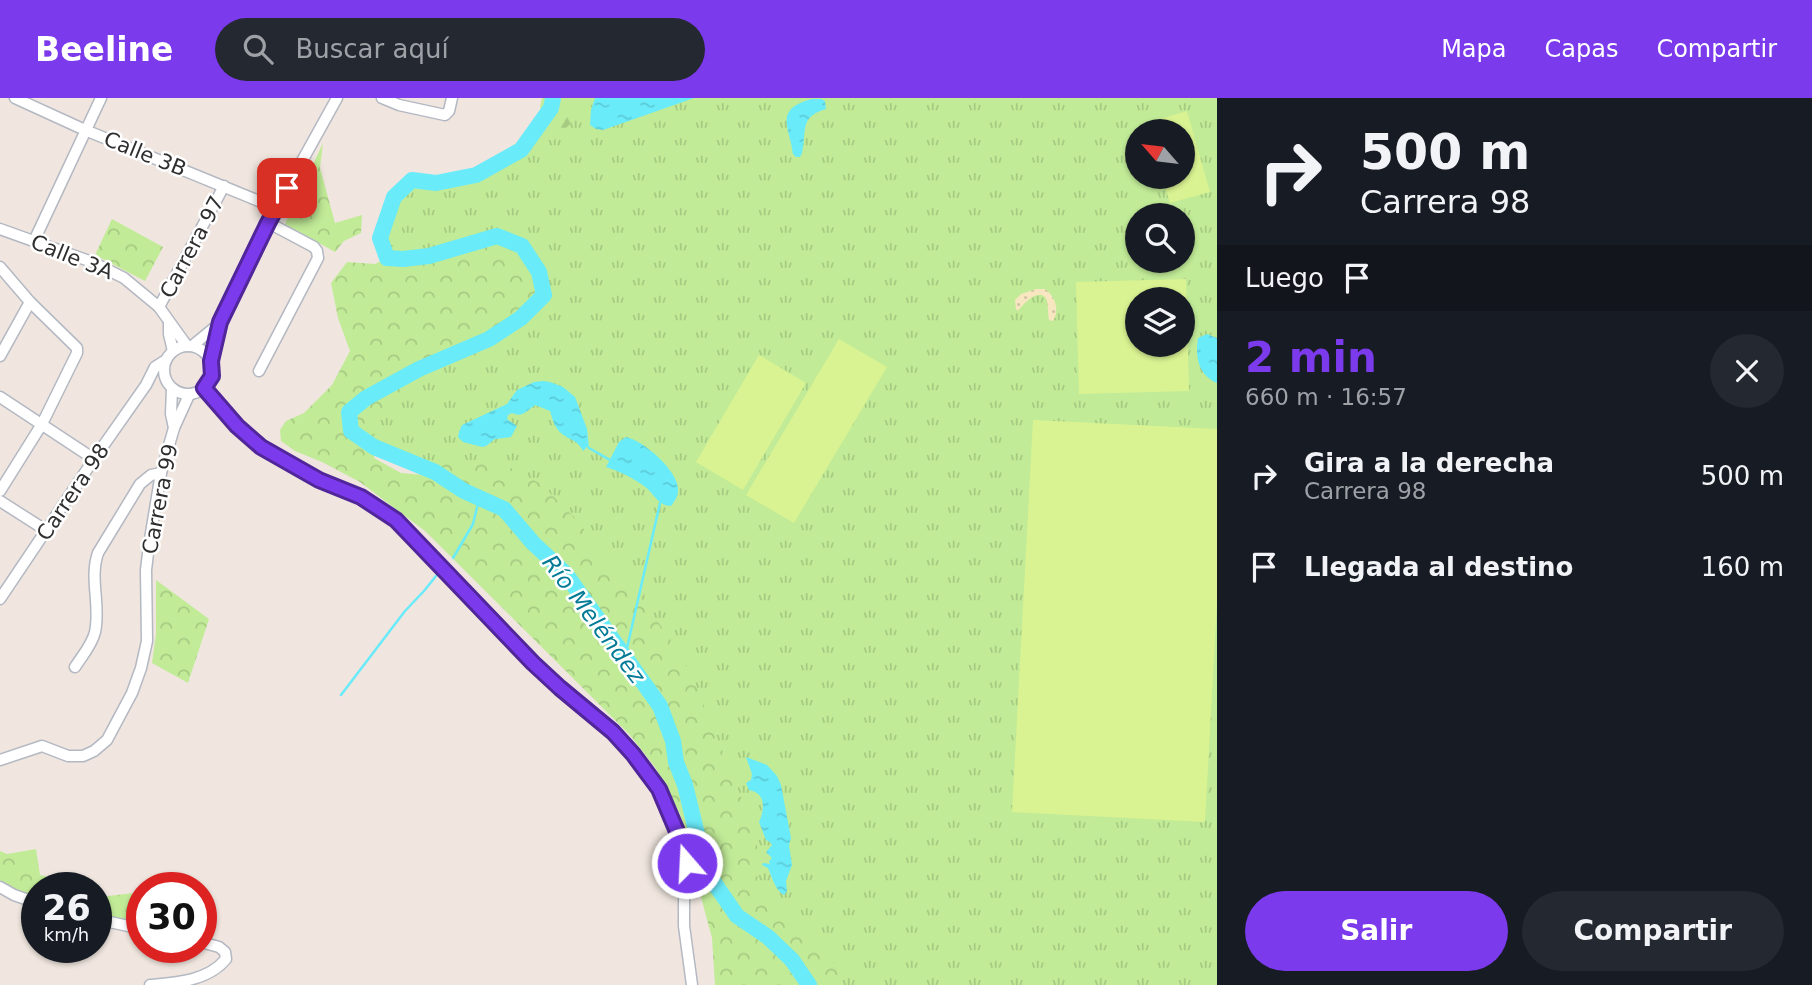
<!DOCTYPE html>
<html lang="es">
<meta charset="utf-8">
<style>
body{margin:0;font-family:"DejaVu Sans",sans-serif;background:#242831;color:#f1f3f6;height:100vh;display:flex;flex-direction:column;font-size:26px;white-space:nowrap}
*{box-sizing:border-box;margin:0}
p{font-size:23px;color:#9ea1a6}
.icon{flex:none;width:38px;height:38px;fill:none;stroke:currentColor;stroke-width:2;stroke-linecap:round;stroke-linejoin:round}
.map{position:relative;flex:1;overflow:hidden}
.panel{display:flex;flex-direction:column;background:#171b24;width:595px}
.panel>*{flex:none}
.top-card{background:#171b24;color:#f1f3f6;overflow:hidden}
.needle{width:46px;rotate:298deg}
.tools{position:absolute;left:1125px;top:21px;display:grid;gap:14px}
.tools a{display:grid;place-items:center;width:70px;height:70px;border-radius:50%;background:#171b24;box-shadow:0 2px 5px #0004;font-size:35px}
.speed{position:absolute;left:21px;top:774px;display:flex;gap:14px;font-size:35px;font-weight:700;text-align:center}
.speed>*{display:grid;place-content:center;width:91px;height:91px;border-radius:50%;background:#171b24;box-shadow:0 2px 5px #0004;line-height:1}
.speed small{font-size:18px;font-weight:400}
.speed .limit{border:10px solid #d22;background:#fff;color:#111}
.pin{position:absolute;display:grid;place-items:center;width:60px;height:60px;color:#fff;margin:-30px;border-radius:14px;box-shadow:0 4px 10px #0006}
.me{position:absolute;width:77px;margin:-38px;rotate:341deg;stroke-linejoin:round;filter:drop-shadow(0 0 5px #0008)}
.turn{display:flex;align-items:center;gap:24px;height:147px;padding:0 28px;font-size:32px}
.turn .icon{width:91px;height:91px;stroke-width:2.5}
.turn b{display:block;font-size:49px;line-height:60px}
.then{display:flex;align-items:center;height:66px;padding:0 28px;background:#0003;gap:14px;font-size:26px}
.round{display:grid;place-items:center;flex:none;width:74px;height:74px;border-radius:37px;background:#242831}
.head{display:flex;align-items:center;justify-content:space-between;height:119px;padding:0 28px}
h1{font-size:42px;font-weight:700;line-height:52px;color:#7c3aed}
.action{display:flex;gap:14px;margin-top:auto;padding:14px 28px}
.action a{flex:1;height:80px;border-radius:42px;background:#7c3aed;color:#fff;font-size:28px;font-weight:700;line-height:80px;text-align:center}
.action a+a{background:#242831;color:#f1f3f6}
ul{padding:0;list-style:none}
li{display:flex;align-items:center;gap:21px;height:91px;padding:0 28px}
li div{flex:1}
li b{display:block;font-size:26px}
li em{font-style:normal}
header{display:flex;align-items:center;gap:42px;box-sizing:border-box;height:98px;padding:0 35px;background:#7c3aed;color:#fff}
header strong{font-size:33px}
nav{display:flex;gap:38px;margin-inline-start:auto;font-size:24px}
.search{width:490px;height:63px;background:#242831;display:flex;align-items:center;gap:18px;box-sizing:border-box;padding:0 24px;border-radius:38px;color:#9ea1a6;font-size:26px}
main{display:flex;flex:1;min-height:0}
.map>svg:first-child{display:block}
</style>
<header>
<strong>Beeline</strong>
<div class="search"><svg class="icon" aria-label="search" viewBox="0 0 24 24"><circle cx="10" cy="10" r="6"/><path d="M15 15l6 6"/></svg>Buscar aquí</div>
<nav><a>Mapa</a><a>Capas</a><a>Compartir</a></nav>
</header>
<main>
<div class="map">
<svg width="1217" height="887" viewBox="0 0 1217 887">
<defs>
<pattern id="grass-tufts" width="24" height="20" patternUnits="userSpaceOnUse" patternTransform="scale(1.75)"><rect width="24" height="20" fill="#c1eb97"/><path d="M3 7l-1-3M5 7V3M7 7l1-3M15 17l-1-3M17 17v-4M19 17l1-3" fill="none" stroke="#a6ca82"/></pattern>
<pattern id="forest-firs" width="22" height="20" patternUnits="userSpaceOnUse" patternTransform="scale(1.75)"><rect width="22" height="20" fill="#c1eb97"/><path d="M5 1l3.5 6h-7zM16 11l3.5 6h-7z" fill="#a6ca82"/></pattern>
<pattern id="sand-dots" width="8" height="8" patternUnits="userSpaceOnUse" patternTransform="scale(1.75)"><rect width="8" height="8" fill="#f7e6c0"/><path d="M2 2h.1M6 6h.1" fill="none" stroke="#d4c6a5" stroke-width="1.8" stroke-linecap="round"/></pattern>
<pattern id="park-crowns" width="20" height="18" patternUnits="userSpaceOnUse" patternTransform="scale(1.75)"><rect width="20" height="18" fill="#c1eb97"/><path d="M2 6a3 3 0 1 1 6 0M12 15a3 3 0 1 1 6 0" fill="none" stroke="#a6ca82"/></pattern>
<pattern id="water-ripples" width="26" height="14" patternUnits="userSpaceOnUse" patternTransform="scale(1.75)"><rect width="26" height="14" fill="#6aebfa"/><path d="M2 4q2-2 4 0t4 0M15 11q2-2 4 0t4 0" fill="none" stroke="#5ccad7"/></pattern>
</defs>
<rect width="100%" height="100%" fill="#f0e6df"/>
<path fill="url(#grass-tufts)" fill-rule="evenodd" d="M553,0H1217V887H809L691,716L435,374L374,349L366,300L419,271L489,241L497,138C460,148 425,163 387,160L380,140L394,99L412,82L436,85L476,77L521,52L551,10ZM1138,33H1183V79H1138ZM1138,117H1183V163H1138ZM1138,201H1183V247H1138Z"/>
<path fill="url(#forest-firs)" d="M542,0H583L572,24L553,43L540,9Z"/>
<path fill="url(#sand-dots)" d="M1036,191H1045C1055,198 1060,212 1053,223L1049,222C1048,217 1048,208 1047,203C1041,187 1023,206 1018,213L1016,211L1015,202L1021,196Z"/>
<g fill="url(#park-crowns)">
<path d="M323,45L320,70L335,125L362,117L361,135L344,143L335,154L285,126Z"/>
<path d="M112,121L163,149L145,183L95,157Z"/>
<path d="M497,138L522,148L539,174L544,197L521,220L489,241L433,265L375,325L374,360L401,375L424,377L452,362H481L509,369L541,386L580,425L599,456L629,482L672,544L692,578L745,709L758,751L757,778L776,817L804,834L839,871L838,887H715L712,840L698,788L695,763L680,716L655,669L629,636L425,433L360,384L322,364L295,353L281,343L280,332L286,323L304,315L332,287L350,253L338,220L331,185L347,164L375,166L387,160L403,161L429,158Z"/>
<path d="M156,482L209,521L188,585L152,565L156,536Z"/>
<path d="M36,751L40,777L87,787L89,789H37V803L0,787V753L7,756Z"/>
<path d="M142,794V829L96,819V795L100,799Z"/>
</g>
<g fill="#d9f392" fill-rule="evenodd">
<path d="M1187,13L1210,94L1170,105L1162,79H1183V33H1149L1147,25Z"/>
<path d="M1186,181L1189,293L1079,296L1076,184ZM1138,201H1183V247H1138Z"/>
<path d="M839,241L887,269L794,425L746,397Z"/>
<path d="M759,257L806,285L743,392L696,364Z"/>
<path d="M1033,322L1217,331V505L1205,724L1012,714Z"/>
</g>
<g fill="url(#water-ripples)">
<path d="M595,0H694L603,32L596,31L590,27L591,12Z"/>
<path d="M812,1H821L825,3L826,11C799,19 807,32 802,55L800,59H796L793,56C791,31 772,11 812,1Z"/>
<path d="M1207,236L1217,240V285C1198,277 1195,259 1198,240Z"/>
<path d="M543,283L550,284L563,289L575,299L587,331L589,350L587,349L583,353C578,343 573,343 565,338C555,332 553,323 550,313L535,307C527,313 522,320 512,315L508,317L507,321L517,328L511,339L495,341L486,348L482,349L463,344L458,339L459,334L462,327L507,306L517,292L534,284Z"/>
<path d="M626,339C643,342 680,374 678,393C678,399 674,404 671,408C658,408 654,395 644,388C633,380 619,373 606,369L619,344Z"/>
<path d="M746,659L767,667L777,678L781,687L791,740L789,747L792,767L786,783L787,793L784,797C775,792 772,779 768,770L762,767L763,765L770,766L769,763L772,760L766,754L772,747L770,744L766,742L759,724C765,711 766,695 749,692L746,685L751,682L752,676Z"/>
</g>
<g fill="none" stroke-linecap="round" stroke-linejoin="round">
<g stroke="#6aebfa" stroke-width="2.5">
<path d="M589,350L610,362"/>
<path d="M453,460L473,426L479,401"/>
<path d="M625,559L660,405"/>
<path d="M341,597L405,513L424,493L436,478"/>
</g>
<path stroke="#6aebfa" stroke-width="16" d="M553,0L551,10L521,52L476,77L436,85L412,82L394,99L380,140L387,160L403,161L429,158L497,138L522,148L539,174L544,197L521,220L489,241L419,271L366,300L349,314L351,333L374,349L435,374L464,393L504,411L533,445L565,475L660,608L673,643L676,664L685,687L706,773L737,818L768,839L792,862L809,887"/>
<defs>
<g id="minor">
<path d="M15,0L85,32L276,110"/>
<path d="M382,0L399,7L445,17L449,13L452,0"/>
<path d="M0,131L92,164L124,180L159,209L187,248"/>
<path d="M34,143L101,0"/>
<path d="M0,169L30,204L77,250V255L42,326L0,393"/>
<path d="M159,209L224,88"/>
<path d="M169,225V236L173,253"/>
<circle cx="188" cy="272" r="24"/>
<path d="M192,248L220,225"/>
<path d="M0,258L30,204"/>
<path d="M211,263L220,224L276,110L337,0"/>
<path d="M259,273L318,160L317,153L314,149L269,125"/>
<path d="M204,290L237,328L261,349L319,382L361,399L396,422L532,565L560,590L613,634L633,656L659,691L684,750L687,765L684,801V828L692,887"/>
<path d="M172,291L171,316L174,330"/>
<path d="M0,299L94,361"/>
<path d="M0,403L47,433"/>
<path d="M0,501L94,361L146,287L155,269L166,262"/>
<path d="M75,569C82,558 92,547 95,534C101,507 89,481 98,455L140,386L151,377L161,375"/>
<path d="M0,662L42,648L68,658H83L94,653L107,642L132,595L141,570L147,543L146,472L149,447L161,375L174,330L189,297"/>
<path d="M0,789L14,797L37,805"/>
<path d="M96,821L142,831"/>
<path d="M150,887C176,885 208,883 226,861L225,854L219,849L201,844"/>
</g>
</defs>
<use href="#minor" stroke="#b3b8c2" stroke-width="13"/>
<use href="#minor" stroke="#fff" stroke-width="10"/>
</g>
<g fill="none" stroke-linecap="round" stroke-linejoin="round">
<defs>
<path id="route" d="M287,90L268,125L220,224L211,263L212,278L204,290L237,328L261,349L319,382L361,399L396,422L533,565L560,590L613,634L633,656L659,691L684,750L687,765"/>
</defs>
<use href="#route" stroke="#51269a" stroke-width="18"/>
<use href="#route" stroke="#7c3aed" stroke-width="12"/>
</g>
<g text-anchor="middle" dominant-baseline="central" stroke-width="5" stroke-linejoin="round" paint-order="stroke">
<g font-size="21" fill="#2e2e2e" stroke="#fff">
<text transform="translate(145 56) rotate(22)">Calle 3B</text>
<text transform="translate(192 149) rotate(-62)">Carrera 97</text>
<text transform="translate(72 159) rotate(22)">Calle 3A</text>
<text transform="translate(73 394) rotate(-56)">Carrera 98</text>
<text transform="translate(160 401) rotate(-79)">Carrera 99</text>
</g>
<g font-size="23" font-style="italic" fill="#037b96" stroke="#fff">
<text transform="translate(594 521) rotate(53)">Río Meléndez</text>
</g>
</g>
</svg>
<div class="tools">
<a><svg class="needle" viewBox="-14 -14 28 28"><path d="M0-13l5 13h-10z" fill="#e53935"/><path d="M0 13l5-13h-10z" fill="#9ea1a6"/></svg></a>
<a><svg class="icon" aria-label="search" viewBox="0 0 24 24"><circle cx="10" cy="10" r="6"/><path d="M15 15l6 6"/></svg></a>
<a><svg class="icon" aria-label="layers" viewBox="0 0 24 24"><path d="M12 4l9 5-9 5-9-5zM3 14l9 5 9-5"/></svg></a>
</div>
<div class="speed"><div>26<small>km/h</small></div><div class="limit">30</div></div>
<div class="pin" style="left:287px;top:90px;background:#d93025"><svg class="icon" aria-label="arrive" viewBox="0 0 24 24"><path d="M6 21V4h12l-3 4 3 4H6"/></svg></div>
<svg class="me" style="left:687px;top:765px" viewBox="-20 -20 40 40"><circle r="17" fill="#7c3aed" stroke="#fff" stroke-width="3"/><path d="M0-11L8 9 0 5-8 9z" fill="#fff"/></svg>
</div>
<section class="panel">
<div class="top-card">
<div class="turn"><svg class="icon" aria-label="right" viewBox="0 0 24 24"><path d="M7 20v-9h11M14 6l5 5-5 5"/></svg><div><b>500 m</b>Carrera 98</div></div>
<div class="then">Luego<svg class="icon" aria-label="arrive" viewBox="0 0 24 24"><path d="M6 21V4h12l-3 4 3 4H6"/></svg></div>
</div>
<div class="head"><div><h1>2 min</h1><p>660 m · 16:57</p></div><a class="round"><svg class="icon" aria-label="close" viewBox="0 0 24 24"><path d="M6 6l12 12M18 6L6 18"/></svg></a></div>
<ul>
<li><svg class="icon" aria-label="right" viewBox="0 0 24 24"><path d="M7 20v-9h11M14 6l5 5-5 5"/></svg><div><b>Gira a la derecha</b><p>Carrera 98</p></div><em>500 m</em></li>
<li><svg class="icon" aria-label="arrive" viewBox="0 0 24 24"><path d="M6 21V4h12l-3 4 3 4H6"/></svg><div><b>Llegada al destino</b></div><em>160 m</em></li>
</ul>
<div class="action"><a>Salir</a><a>Compartir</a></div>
</section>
</main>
